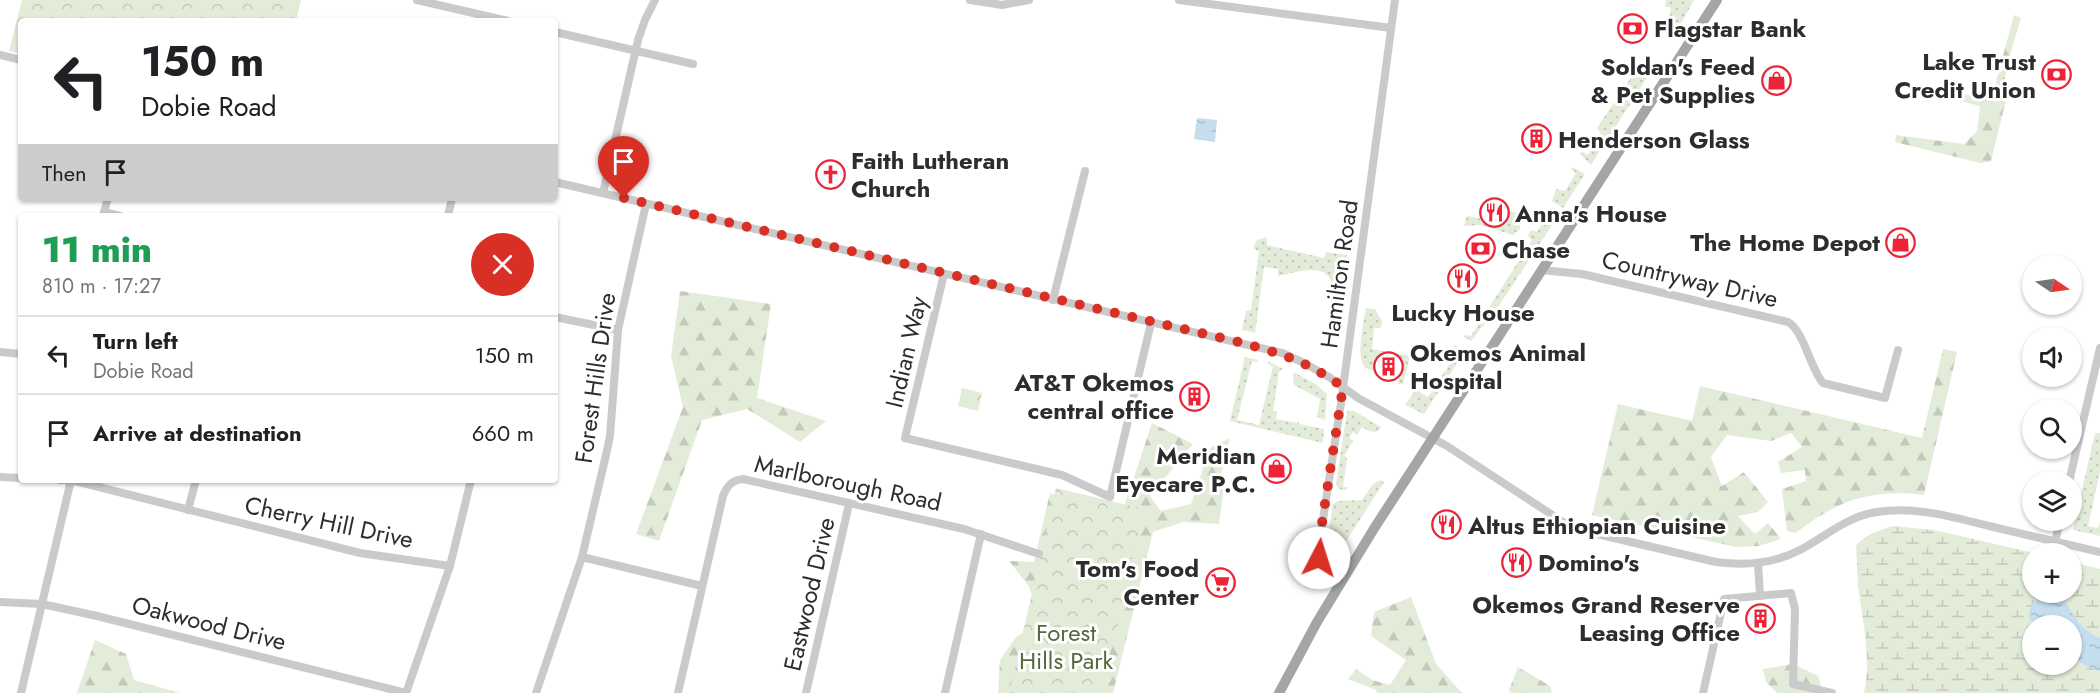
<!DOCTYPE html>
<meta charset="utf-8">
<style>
body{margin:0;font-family:Jost,sans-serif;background:#f6f6f6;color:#202124;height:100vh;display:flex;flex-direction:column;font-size:22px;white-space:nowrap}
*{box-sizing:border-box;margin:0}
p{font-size:20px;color:#757577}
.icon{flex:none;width:33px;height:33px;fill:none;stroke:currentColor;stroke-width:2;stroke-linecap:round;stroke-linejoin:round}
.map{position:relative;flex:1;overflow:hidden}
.panel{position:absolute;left:18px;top:213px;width:540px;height:270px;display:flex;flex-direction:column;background:#fff;border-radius:6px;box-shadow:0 2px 4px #0004}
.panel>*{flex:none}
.guide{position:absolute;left:18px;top:18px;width:540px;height:183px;border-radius:6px;box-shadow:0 2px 4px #0004;background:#fff;color:#202124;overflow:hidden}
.needle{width:39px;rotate:103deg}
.tools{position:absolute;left:2022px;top:255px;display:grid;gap:12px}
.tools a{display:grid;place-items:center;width:60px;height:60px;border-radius:50%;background:#fff;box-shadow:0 2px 4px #0004;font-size:30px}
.pin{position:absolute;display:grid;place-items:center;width:51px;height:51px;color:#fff;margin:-62px -26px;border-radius:50% 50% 50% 0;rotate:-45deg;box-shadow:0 0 6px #0007}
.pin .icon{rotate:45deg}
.me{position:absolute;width:66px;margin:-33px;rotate:5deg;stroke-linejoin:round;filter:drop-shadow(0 0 4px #0008)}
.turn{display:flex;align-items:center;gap:21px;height:126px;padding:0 24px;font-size:27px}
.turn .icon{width:78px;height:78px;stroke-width:2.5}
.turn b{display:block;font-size:42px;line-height:51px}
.then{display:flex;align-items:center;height:57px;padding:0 24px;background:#0003;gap:12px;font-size:22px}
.round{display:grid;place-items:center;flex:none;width:63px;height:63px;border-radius:32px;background:#f6f6f6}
.overview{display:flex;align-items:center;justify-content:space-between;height:102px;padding:0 24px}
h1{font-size:36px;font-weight:800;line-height:45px;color:#1e9e55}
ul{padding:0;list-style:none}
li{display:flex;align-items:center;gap:18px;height:78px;padding:0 24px;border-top:2px solid #e0e0e0}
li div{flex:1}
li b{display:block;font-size:22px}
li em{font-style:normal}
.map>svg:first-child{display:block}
</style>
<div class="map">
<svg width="2100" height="693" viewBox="0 0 2100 693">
<defs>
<pattern id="grass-dots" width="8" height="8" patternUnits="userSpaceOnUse" patternTransform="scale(1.5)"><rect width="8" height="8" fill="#e3ebd9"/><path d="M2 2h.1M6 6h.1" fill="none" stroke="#c3cabb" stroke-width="1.8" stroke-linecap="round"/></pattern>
<pattern id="forest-firs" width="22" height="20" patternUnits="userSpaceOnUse" patternTransform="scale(1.5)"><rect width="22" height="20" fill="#e3ebd9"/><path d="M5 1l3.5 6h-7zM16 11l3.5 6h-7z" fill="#c3cabb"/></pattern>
<pattern id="wetland-marsh" width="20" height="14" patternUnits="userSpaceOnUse" patternTransform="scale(1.5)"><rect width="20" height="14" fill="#e3ebd9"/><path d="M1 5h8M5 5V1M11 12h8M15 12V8" fill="none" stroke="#c3cabb"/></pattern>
<pattern id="park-crowns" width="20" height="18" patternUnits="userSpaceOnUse" patternTransform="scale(1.5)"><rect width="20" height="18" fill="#e3ebd9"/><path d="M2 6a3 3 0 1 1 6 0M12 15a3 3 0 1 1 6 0" fill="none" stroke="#c3cabb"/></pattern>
<pattern id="water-ripples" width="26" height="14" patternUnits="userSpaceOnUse" patternTransform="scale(1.5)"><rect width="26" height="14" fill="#c4deed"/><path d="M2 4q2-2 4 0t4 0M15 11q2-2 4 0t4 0" fill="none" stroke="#a9bfcc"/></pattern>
</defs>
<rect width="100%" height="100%" fill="#fff"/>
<g fill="url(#grass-dots)">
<path d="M1666,0H1694L1674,36L1666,32L1671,8L1665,6Z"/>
<path d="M1638,67H1642L1650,73L1591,165L1580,154L1583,152L1588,155L1601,134L1597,128Z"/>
<path d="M1572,167L1585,174L1563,208L1552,201L1556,189L1565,191L1576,173L1571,169Z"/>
<path d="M1546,210L1558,216L1500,304L1471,341L1464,337V335L1471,336L1532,240L1528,236L1531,230L1537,232L1547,216L1543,212Z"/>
<path d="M1510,211L1520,214L1514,223L1520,226V229L1513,235L1480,225L1464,226L1466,217L1468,216L1507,224Z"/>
<path d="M1267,237V245L1324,258L1326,252L1347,255L1343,290L1334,286C1331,282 1330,277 1326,274C1315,265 1290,274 1278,276V269L1264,267L1255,333L1242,330L1246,311L1251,310L1259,251L1254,249V245L1257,240Z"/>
<path d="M1366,308L1375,309L1382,321L1381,328H1374L1372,349L1410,356L1403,384H1398L1399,379L1395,378L1396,375H1400L1403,362L1378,356L1374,370C1351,372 1364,322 1366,308Z"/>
<path d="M1455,345L1465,351L1424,414L1405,405L1414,392L1418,391L1428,397L1457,353L1451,349Z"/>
<path d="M1245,357L1258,360L1257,362L1252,361L1237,420L1259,425L1273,366L1268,364V361L1283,369L1279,371L1273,411L1277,412L1276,419L1297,423L1298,421L1299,424L1324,429L1323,443L1230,421Z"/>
<path d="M1293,372L1316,384L1327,394L1325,420L1317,417L1320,399L1294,385Z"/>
<path d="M1347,411H1354L1381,427L1376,432L1369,431L1362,427L1357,435L1353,432L1349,438L1353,441L1344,456L1347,458L1343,487H1348L1346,490L1339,489L1336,485Z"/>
<path d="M2095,433H2100V472L2088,526L2098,528L2100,522V536L2073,530Z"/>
<path d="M1381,480L1384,482L1334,560L1328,558L1326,553L1333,504L1338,501L1362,500L1373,484Z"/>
</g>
<g fill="url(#forest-firs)">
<path d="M2014,15L2021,18L2007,65L2003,91L2006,100L1991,161L1980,163L1895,142L1896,135L1964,144L1977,131L1980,106L1945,97L1949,91L1991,100Z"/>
<path d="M680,291L771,304L757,398L826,421L800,442L747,409L702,420L659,541L636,534L683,407L671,356Z"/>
<path d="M1943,349L1957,352L1924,495C1897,491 1865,493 1840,505C1824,512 1810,523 1795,533L1787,531L1782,489L1806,481L1805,470L1781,473L1778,462L1802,447L1791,433L1771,441L1727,435L1711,457L1722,486L1744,472L1768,502L1758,512L1738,516L1755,534L1768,523L1781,539L1759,546L1736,547L1592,515L1618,404L1692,421L1700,386L1922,438Z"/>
<path d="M1152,423L1193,444L1150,496L1161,511L1191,504L1210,448L1230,438L1221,474L1225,479L1219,524L1183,522L1153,532L1113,693H998L1000,660L1016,637L1043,620L1028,585L1009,561L1034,562L1050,493L1123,510Z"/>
<path d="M1411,597L1436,664L1462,693H1377L1376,690L1348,679L1356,669L1372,680L1390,685L1406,660L1371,636L1374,612Z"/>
<path d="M95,640L126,654L134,680L180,693H77Z"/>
<path d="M1793,664L1818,676L1823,693H1777L1766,682L1763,669Z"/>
<path d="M1518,667L1550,686L1552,693H1511L1509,690Z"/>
</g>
<path fill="url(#wetland-marsh)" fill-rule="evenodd" d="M1893,526L1934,530L2034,553L2032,592H2072V562L2100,569V693H1864C1872,657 1862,620 1858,584C1857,572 1857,559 1856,546C1865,534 1878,531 1893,526ZM2032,626H2072V664H2032Z"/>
<g fill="url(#park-crowns)">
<path d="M22,0H301L296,21H21V54L9,51Z"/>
<path d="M962,388L982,393L978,411L958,406Z"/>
<path d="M1056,488L1144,509L1101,693H1009Z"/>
</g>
<g fill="url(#water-ripples)">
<path d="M1197,118L1217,120L1215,142L1194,139Z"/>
<path d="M2050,593H2060C2071,611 2080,630 2100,638V671C2071,663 2072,653 2072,626L2037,625L2029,619C2029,602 2035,600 2050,593Z"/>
</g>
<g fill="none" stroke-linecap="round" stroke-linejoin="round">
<g stroke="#cacaca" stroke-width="8">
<path d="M417,0L508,21"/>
<path d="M970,0L1002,5L1029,0"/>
<path d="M1179,0L1391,28"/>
<path d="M555,32L693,64"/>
<path d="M0,55L21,60"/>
<path d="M555,182L1282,353L1302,362L1329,377L1358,398L1447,446L1563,522L1584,531L1716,562C1745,566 1773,564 1800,550C1827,536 1845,517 1877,512C1916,506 1952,517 1989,526C2026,535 2063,543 2100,552"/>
<path d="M603,193L638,40L645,20L655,0"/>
<path d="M104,212L120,216"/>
<path d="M103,216L108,198"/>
<path d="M448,216L452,198"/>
<path d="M1541,270L1582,274L1788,322C1804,331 1810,368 1823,383L1885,398L1898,350"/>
<path d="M944,274L905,438L1062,475L1110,497L1151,323"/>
<path d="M1053,300L1085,171"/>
<path d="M555,317L618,330"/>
<path d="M0,352L21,354"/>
<path d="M0,477L21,478"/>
<path d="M60,480H71L360,553L450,566"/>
<path d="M2069,482L2100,348"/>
<path d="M188,510L196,480"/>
<path d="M2055,542L2060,520"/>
<path d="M582,557L702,586"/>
<path d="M1758,563L1760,596"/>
<path d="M1343,577L1322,563L1318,552L1341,403L1395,0"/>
<path d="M0,602L42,604L97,616L406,693L450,566L471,480"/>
<path d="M21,693L71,480"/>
<path d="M536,693L582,557L606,455L610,436L618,330L646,204"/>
<path d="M678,693L723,496C727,486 732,480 743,479L964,529L1039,554"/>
<path d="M806,693L849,504"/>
<path d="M945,693L981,534"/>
<path d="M1703,693L1724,599L1791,593L1795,609L1793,684L1832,693"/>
</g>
<path stroke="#a5a5a5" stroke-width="10" d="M1279,693L1317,622L1375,527L1717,0"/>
</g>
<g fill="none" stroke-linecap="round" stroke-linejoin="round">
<path stroke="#d93025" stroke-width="10" stroke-dasharray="0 18" d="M624,198L1235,341C1279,353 1305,360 1343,387L1318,549L1319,558"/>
</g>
<defs>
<symbol id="bank-ring" viewBox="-11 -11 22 22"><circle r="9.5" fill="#fff" stroke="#ef2338" stroke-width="1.5"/><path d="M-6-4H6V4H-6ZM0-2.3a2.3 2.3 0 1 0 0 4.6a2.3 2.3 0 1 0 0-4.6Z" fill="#ef2338"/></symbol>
<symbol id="shop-ring" viewBox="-11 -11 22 22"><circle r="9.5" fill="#fff" stroke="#ef2338" stroke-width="1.5"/><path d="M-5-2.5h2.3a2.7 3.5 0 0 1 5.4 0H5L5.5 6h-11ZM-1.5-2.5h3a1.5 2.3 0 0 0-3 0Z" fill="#ef2338"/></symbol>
<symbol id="building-ring" viewBox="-11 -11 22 22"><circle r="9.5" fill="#fff" stroke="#ef2338" stroke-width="1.5"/><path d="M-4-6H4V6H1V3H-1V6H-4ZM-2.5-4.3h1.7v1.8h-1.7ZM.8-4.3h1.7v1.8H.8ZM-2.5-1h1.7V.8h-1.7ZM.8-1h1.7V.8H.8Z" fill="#ef2338"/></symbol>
<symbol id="church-ring" viewBox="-11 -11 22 22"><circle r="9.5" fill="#fff" stroke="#ef2338" stroke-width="1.5"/><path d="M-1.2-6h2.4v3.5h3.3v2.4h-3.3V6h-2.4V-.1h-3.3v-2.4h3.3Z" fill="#ef2338"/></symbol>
<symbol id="restaurant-ring" viewBox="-11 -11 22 22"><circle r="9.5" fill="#fff" stroke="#ef2338" stroke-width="1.5"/><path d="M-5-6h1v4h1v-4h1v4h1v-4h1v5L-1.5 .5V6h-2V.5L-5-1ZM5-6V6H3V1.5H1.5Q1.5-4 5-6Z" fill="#ef2338"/></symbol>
<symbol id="supermarket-ring" viewBox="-11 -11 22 22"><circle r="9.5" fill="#fff" stroke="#ef2338" stroke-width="1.5"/><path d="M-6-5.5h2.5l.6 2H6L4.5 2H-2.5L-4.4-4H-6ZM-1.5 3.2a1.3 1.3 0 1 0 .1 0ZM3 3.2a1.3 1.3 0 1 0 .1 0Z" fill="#ef2338"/></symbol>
</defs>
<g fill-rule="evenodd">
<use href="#bank-ring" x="1616" y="12" width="33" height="33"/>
<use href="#bank-ring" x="2040" y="58" width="33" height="33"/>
<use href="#shop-ring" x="1760" y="64" width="33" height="33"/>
<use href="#building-ring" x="1520" y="122" width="33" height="33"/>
<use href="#church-ring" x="814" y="158" width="33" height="33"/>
<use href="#restaurant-ring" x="1478" y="196" width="33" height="33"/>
<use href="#shop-ring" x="1884" y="226" width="33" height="33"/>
<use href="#bank-ring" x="1464" y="232" width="33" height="33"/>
<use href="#restaurant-ring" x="1446" y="262" width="33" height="33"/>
<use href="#building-ring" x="1372" y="350" width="33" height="33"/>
<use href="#building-ring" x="1178" y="380" width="33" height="33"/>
<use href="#shop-ring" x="1260" y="452" width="33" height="33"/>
<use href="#restaurant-ring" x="1430" y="508" width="33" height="33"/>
<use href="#restaurant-ring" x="1500" y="546" width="33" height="33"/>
<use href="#supermarket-ring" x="1204" y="566" width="33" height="33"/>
<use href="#building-ring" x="1744" y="602" width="33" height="33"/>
</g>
<g text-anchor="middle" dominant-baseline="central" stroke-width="6" stroke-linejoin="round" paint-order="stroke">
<g font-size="24" font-weight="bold" fill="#2d2d2d" stroke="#fff" text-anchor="start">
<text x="1654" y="28">Flagstar Bank</text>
<text x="2036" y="61" text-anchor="end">Lake Trust<tspan x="2036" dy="28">Credit Union</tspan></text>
<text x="1755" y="66" text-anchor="end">Soldan's Feed<tspan x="1755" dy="28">&amp; Pet Supplies</tspan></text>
<text x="1558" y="139">Henderson Glass</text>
<text x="851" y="160">Faith Lutheran<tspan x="851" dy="28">Church</tspan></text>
<text x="1515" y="213">Anna's House</text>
<text x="1880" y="242" text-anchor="end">The Home Depot</text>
<text x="1502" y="249">Chase</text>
<text x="1463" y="312" text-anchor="middle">Lucky House</text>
<text x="1410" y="352">Okemos Animal<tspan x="1410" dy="28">Hospital</tspan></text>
<text x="1174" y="382" text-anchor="end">AT&amp;T Okemos<tspan x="1174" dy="28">central office</tspan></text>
<text x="1256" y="455" text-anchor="end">Meridian<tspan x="1256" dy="28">Eyecare P.C.</tspan></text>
<text x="1468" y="525">Altus Ethiopian Cuisine</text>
<text x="1538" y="562">Domino's</text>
<text x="1199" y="568" text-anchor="end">Tom's Food<tspan x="1199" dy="28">Center</tspan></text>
<text x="1740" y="604" text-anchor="end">Okemos Grand Reserve<tspan x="1740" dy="28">Leasing Office</tspan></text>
</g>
<g font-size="24" fill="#2d2d2d" stroke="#fff">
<text transform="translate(1339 274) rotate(-82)">Hamilton Road</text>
<text transform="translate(1690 279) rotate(13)">Countryway Drive</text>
<text transform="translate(906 352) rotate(-77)">Indian Way</text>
<text transform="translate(595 378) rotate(-82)">Forest Hills Drive</text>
<text transform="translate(848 483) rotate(12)">Marlborough Road</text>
<text transform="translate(329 522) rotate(12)">Cherry Hill Drive</text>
<text transform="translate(809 594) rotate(-77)">Eastwood Drive</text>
<text transform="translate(209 623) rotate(14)">Oakwood Drive</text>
</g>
<g font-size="24" fill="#516a38" stroke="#fff">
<text x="1066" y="632">Forest<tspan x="1066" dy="28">Hills Park</tspan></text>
</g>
</g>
</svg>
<div class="tools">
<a><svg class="needle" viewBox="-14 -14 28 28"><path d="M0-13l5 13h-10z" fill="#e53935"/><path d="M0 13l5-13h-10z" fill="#757577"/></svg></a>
<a><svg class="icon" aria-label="sound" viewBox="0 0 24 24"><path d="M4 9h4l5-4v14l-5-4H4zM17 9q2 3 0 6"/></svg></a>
<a><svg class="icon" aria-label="search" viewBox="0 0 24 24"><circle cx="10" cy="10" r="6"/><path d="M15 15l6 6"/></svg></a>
<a><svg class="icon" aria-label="layers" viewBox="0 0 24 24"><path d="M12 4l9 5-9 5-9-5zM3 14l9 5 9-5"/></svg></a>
<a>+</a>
<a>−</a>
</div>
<div class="pin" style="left:624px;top:198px;background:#d93025"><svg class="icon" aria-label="arrive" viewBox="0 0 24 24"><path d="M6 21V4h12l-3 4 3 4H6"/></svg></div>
<svg class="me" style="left:1319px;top:558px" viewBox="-20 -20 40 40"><circle r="19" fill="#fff"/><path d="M0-13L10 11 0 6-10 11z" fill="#d93025"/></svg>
<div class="guide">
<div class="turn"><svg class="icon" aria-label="left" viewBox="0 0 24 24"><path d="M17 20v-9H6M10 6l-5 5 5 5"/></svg><div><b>150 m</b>Dobie Road</div></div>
<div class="then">Then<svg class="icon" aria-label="arrive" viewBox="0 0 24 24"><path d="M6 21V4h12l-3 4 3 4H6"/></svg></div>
</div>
<section class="panel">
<div class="overview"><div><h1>11 min</h1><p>810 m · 17:27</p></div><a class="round" style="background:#d93025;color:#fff"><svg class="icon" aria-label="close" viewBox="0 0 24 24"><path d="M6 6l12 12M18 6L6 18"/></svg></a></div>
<ul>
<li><svg class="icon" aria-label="left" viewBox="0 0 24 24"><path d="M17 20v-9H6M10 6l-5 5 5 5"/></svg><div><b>Turn left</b><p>Dobie Road</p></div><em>150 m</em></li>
<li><svg class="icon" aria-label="arrive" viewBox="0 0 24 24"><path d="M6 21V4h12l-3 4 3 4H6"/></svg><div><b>Arrive at destination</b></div><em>660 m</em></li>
</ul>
</section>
</div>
